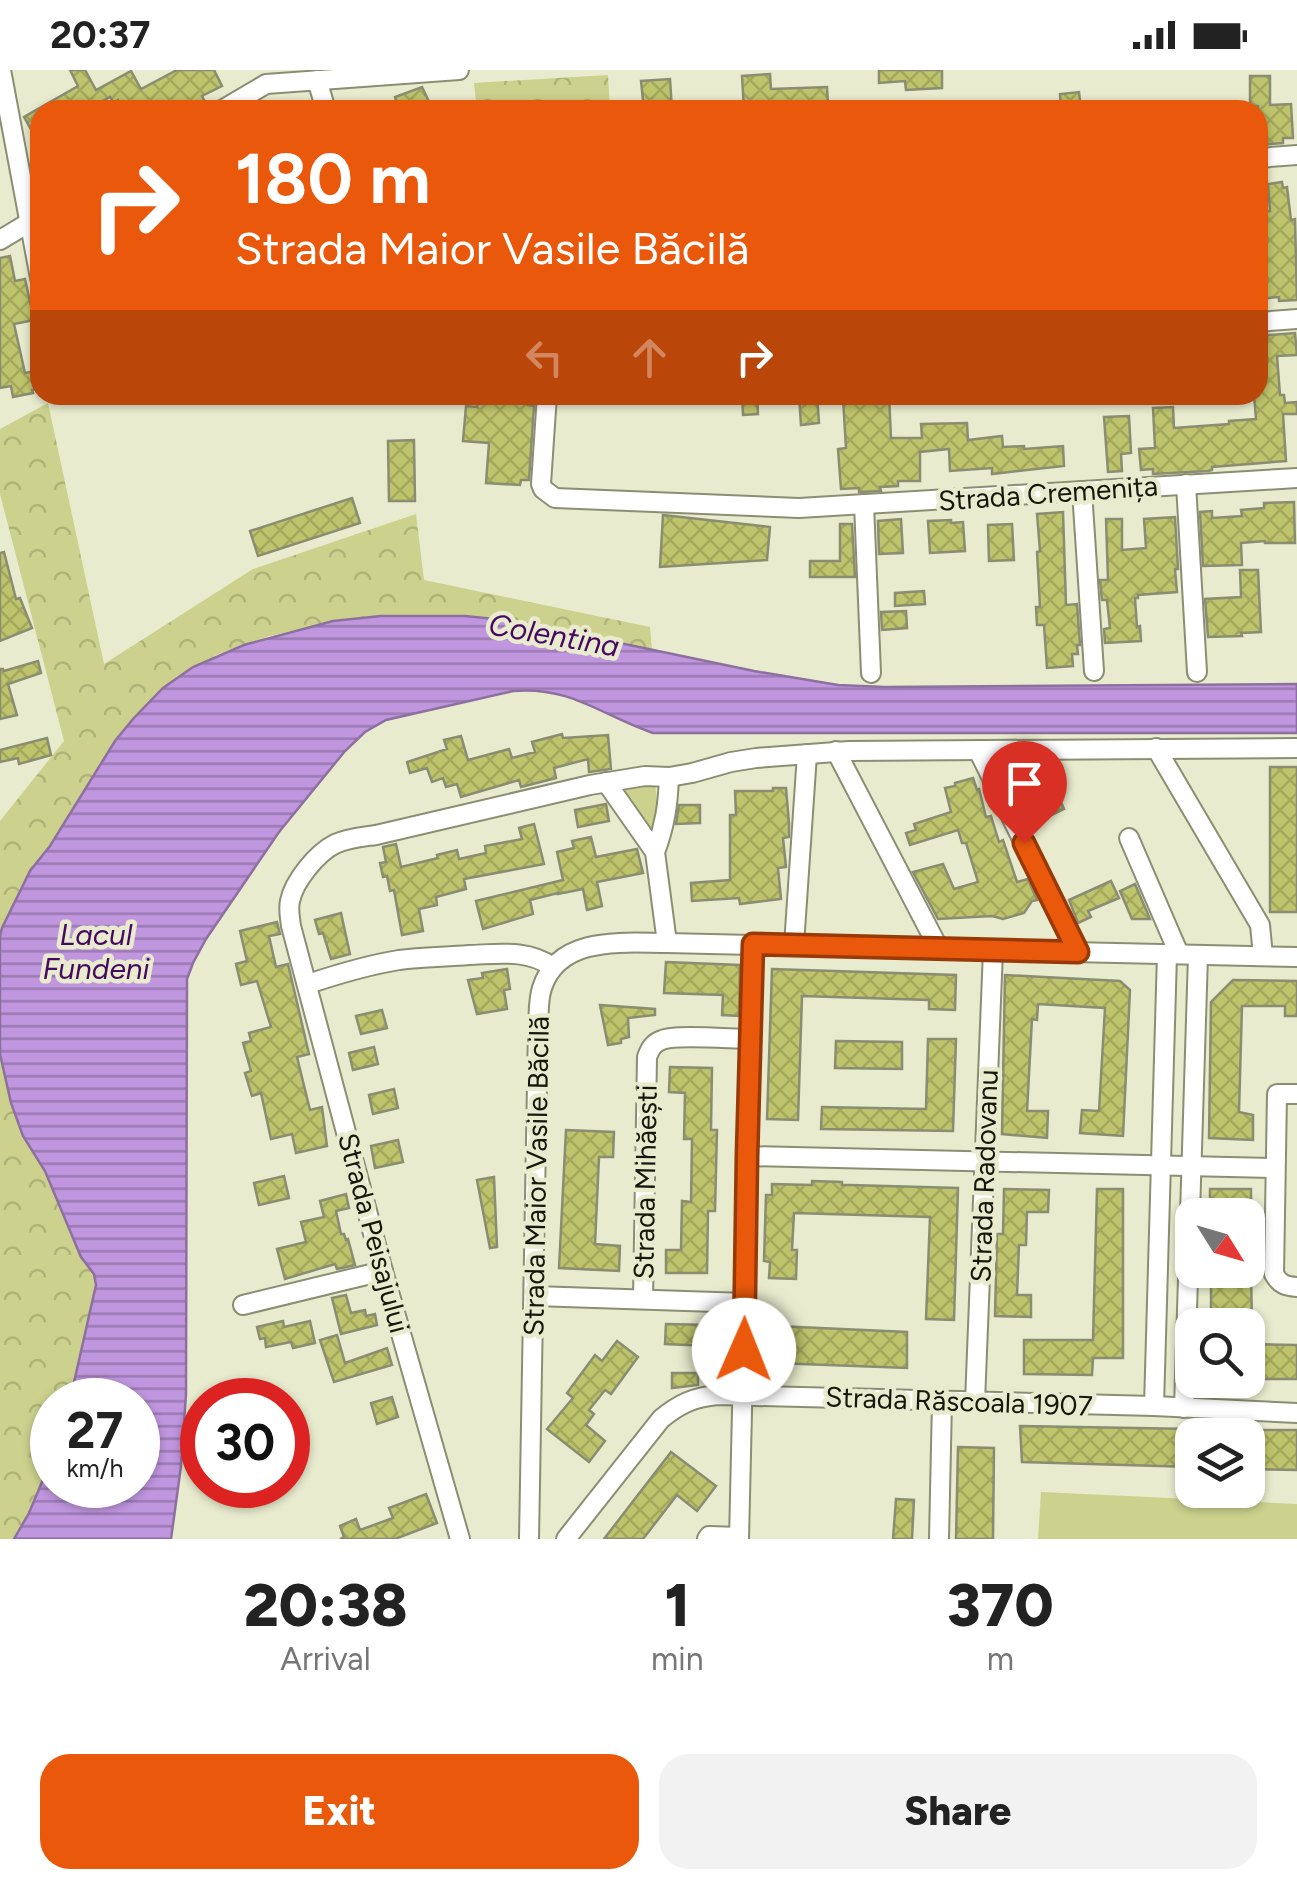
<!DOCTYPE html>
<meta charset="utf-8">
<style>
body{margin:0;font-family:Figtree,sans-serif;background:#f2f2f2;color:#222;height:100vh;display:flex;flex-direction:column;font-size:38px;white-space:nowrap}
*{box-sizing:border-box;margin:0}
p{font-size:32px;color:#767676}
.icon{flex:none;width:55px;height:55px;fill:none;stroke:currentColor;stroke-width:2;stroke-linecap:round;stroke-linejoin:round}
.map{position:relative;height:1469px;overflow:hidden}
.sheet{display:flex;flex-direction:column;background:#fff;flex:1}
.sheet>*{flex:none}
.banner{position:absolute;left:30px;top:30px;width:1238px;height:305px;border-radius:30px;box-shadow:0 2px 8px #0004;background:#ea580c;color:#fff;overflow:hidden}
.needle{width:65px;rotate:127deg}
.buttons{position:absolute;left:1175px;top:1128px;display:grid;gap:20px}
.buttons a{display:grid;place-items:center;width:90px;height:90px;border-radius:20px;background:#fff;box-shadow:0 2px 8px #0004;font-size:50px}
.speed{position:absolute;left:30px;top:1308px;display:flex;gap:20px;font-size:50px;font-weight:700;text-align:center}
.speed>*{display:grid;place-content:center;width:130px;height:130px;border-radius:50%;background:#fff;box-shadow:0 2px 8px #0004;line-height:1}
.speed small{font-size:25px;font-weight:400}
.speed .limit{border:15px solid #d22;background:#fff;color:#111}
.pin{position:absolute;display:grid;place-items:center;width:85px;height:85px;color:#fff;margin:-102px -42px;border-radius:50% 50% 50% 0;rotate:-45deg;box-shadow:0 0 10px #0007}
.pin .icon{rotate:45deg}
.me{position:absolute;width:110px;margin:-55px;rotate:1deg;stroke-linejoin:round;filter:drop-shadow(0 0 8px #0008)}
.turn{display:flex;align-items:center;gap:35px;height:210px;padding:0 40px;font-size:45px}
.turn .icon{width:130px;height:130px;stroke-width:2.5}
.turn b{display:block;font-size:70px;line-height:85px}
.lanes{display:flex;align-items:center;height:95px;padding:0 40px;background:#0003;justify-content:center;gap:50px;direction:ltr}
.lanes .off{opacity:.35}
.eta{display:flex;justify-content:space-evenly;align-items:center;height:170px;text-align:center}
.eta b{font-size:60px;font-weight:800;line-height:70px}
.cta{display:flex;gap:20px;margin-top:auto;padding:20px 40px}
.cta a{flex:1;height:115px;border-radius:30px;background:#ea580c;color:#fff;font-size:40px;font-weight:800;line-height:115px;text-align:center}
.cta a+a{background:#f2f2f2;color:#222}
.status{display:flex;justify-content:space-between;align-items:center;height:70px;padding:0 50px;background:#fff;direction:ltr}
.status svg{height:28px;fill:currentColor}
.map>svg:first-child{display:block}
</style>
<div class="status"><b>20:37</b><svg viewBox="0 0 49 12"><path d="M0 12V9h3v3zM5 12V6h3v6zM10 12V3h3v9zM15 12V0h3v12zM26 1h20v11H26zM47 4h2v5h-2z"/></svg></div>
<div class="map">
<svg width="1297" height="1469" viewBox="0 0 1297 1469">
<defs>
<pattern id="forest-crowns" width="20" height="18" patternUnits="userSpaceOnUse" patternTransform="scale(2.5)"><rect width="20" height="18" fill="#ccd28d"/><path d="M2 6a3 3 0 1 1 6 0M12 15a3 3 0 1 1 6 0" fill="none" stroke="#aeb478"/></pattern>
<pattern id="water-rules" width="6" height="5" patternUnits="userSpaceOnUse" patternTransform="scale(2.5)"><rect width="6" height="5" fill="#c096df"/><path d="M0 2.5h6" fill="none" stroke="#9b79b3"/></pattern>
<pattern id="building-cross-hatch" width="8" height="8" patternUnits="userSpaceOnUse" patternTransform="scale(2.5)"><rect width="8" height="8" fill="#bec46c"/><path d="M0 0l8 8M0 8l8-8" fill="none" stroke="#a3a85c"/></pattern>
</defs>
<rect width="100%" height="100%" fill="#e8ebcd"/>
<g fill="#ccd28d">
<path d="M655,713L659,751L653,760L648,757L623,719Z"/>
<path d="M1041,1422L1297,1434V1469H1038Z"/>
</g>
<g fill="url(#forest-crowns)">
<path d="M608,5L610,40H477L474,13Z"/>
<path d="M48,333L104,594L253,499L416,444L424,510L650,557L652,581L513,551L465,546H381L354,548L269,566L216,585L102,692L50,776L30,801L18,822L0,866V751L64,671L0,424V359Z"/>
<path d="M0,984L11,1033L23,1066L45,1101L81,1187L94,1204L96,1215L70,1330H52V1387L29,1443L14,1469H0Z"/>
</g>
<path fill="url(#water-rules)" stroke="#8d70a0" stroke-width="2.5" d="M381,546H465L514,551L754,601L838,615L885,617L1297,614V663H653C602,646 572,616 513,621L386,650L365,662L345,681L279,762L206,869L193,893L187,909L186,1324L181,1396L171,1469H14L29,1443L52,1388V1415H138V1330H70L96,1215L94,1204L81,1187L45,1101L23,1066L11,1033L0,984V866L2,858L30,801L50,776L115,671L133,649L163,618L193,597L244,575L333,551Z"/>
<g fill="url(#building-cross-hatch)" stroke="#8a8d71" stroke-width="2.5">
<path d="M70,0H85L96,20L131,1L141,19L177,0H214L222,16L202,26L204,30L185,40H123L118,30L114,33L110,27L87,40H40V75L24,47L78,16Z"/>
<path d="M879,0H942V18L906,20L905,11L879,13Z"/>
<path d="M770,4L771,19L827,17L828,33L772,35V38L744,40L742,6Z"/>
<path d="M1250,6H1270V35L1291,34L1293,68H1283V73L1258,75V36H1250Z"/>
<path d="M670,9L672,40H644L641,11Z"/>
<path d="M422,17L433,40H396L398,37L395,27Z"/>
<path d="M1079,22L1081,40H1061L1060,24Z"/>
<path d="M1282,112L1283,118L1287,117L1291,150L1295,149L1297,230L1279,231V227L1258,229V142L1270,141L1268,114Z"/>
<path d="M10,186L15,211L25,209L34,250L14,254L25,303L40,300V318L32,320L33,323L13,327L11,316L0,318V188Z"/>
<path d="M1295,263L1297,285L1277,286L1280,325H1284L1285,333L1297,332V344H1283L1286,391L1212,397V400L1208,401L1153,404V399L1141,400L1139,379L1155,378L1153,338L1173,337L1174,358L1229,354V351L1256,349L1254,325H1258L1259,308L1258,266Z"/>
<path d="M742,325H757L758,344L743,345Z"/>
<path d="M799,325H817L819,353L801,355Z"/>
<path d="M865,325H889L891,368H922L921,354L967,353L968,370L1002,366L1003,377L1024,376V379L1063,376L1064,396L992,404V398L950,401L949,379L920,382V411H898V416L880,417L881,421L859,422V418L841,419L838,379L846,378L843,328Z"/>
<path d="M493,326L529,328L528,335L534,336L529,410H521L520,415L486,413L489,373L463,371L466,336L477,337V332L492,333Z"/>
<path d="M1129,346L1131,383L1121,384L1122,401L1108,402L1104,347Z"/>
<path d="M414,370L415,431H389L388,371Z"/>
<path d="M352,428L360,453L258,486L250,461Z"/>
<path d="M1294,432L1295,473H1265V471L1241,473L1242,495L1203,496L1200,442L1212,441V448L1242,446L1241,440L1264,438V433Z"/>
<path d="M1063,442L1066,535L1077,534L1080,575H1077L1078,584H1072L1073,596L1047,598L1044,555H1037L1036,537H1040L1037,482L1040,481L1037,444Z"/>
<path d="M663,445L770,457L767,490L660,497Z"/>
<path d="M1175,447L1178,499H1175L1177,522L1138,525V528H1135L1137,557L1140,556L1141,571L1105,573L1104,559L1110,558L1107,530H1102L1100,510H1108L1106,449H1122V480L1146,478L1144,449Z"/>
<path d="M901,449L903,483L879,484L878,451Z"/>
<path d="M951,450V453L963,452L965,481L930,483L928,451Z"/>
<path d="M840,454H852L855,507H810V491H840Z"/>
<path d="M1012,454L1014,490L989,491L988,455Z"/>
<path d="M4,482L16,529L20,528L32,558L0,571V483Z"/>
<path d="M1240,500H1258L1261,562L1241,563L1242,566L1208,567L1205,529L1241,527Z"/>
<path d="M924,521L925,534L895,536V523Z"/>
<path d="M906,541L907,558L882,560L881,542Z"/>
<path d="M38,591L41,603L8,614L17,645L0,649V599H3L4,601Z"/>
<path d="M562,664L563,668L608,665L611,699L589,702L588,689L554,698L556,708L521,717L519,710L461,727L457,714L446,717L443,708L432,712L427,698L410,703L407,692L447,679L444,670L461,666L468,690L509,679L512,688L535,682L532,672Z"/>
<path d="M47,668L51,685L19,694L18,688L0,692V680Z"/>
<rect x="1270" y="697" width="27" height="145"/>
<path d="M1028,706L1034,720L1015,726L1010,713Z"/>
<path d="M973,708L977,720L979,719L986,747L991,746L999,772L1003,770L1017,812L1028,809L1037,830L1032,831L1024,843L1003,849L992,846L938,849L913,802L943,794L954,819L978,812L966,773H962L958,760L910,775L906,763L916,760L914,754L951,742L945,718L955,716V713Z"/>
<path d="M773,718H786L789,753V767L783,768L786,797L778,798L781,829L740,834L739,828L692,831L691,813L730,810V745H736L735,721H773Z"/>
<path d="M1055,719L1064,739L1039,751L1030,731Z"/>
<path d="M606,734L609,751L578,757L575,740Z"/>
<path d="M679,735H700V753L676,754Z"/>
<path d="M534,754L544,794L464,809L466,819L436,827L437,835L419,839L423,861L402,865L394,820L390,821L387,806L383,807L380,793L386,792L383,777L396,774L401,797L438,788L437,785L457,780L459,789L486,783L485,776L522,769L519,758Z"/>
<path d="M591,767L596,787L637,779L643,803L597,812L602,836L587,840L583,819L558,824V823L530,830L533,844L483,859L476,831L563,810L557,782L574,778L572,771Z"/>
<path d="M1111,811L1119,828L1088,841L1091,847L1078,853L1069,830Z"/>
<path d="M1135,814L1150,849H1132L1120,821Z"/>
<path d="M341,843L350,884L331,889L323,863L319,864L315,850Z"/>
<path d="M277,852L280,864L269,866L276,897L288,894L309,984L297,987L310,1040L322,1037L327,1076L296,1083L292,1064L271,1069L261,1023L252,1026L245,1003L251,1001L243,973L251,971L249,963L271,957L257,911L241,915L236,894L247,891L240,861Z"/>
<path d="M666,892L740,895L739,946L722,945L723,925L664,923Z"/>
<path d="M507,899L510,919L504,920L507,939L477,944L468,910L483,908L482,903Z"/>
<path d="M772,899L956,905L955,940L929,939V930L802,926L798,1050L767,1049Z"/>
<path d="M1005,905L1120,911L1130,920L1123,1066L1080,1063L1082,1040L1099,1041L1105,938L1038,934L1037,950L1032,949L1027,1041H1048L1047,1068L1002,1064Z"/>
<path d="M1233,910L1297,911V946H1285V936H1242L1239,1042L1253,1045V1070L1209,1068L1211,932Z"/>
<path d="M600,935L655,939V945L628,948L629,967L621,969V973L608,975Z"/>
<path d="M382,940L387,958L361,964L356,946Z"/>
<path d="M928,969H956L953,1061L821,1059L822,1037L926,1039Z"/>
<path d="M836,971L902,972V999L835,998Z"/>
<path d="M374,977L378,994L353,1000L349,983Z"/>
<path d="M670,997L712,998L711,1060H717L715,1141H708L707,1203H666V1180H681L682,1131L691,1132L692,1069H684L685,1023L669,1022Z"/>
<path d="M394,1019L398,1038L373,1044L369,1025Z"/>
<path d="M566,1060L614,1062L613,1087H599L595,1174L620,1176L619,1201L559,1198Z"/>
<path d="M398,1070L403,1092L375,1098L371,1076Z"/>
<path d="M284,1106L289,1128L259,1135L254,1113Z"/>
<path d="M494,1107L497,1177L490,1178L477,1110Z"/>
<path d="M812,1111L842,1112V1115H850L958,1118L954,1250L926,1249L930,1147L794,1143L792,1180H797L796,1209L769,1208L770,1192L764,1191L766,1125H772V1114L812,1115Z"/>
<path d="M1004,1119L1049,1120L1048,1142H1027L1026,1175H1019L1017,1225H1031V1247L995,1246L997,1164H1003Z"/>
<path d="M1097,1119H1123V1288H1093L1092,1305L1024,1304V1270H1093Z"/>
<rect x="1210" y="1119" width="41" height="26"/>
<path d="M346,1124L349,1138L336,1141L341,1164H344L346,1170L348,1169L355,1195L337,1199L335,1194L285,1209L277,1179L306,1172L301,1152L324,1147L320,1131Z"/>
<path d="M1211,1200H1251L1252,1255H1211Z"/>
<path d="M346,1225L351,1243L365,1240L366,1246L375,1244L377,1255L341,1264L332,1228Z"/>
<path d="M283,1251L284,1257L310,1251L315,1273L293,1278L291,1272L266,1277L265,1268L260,1269L257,1257Z"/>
<path d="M666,1254L710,1255L709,1276L665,1274Z"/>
<path d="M776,1256L907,1262V1298L775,1293Z"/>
<path d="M337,1265L345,1293L387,1278L392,1295L334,1312L320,1270Z"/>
<path d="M617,1271L638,1287L611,1324L605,1320L589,1340L594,1344L586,1355L605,1371L589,1392L547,1359L573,1328L567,1323L595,1285L602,1291Z"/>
<path d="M1248,1274L1297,1275V1309H1248Z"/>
<path d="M672,1303H698V1315L672,1318Z"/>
<path d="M392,1327L398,1347L377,1354L371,1333Z"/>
<path d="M1020,1356L1192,1359V1397L1022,1392Z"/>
<path d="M1248,1360H1297V1400L1248,1399Z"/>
<path d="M958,1377L994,1378L993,1469H956Z"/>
<path d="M671,1382L716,1416L697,1441L677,1425L643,1469H604Z"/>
<path d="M426,1424L437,1453L395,1469H340L344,1467L340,1456L356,1449L360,1460L393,1448L389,1438Z"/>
<path d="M896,1429L914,1430L912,1469H893Z"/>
</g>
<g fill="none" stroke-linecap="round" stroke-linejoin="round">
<defs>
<g id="minor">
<path d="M1,0L40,208"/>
<path d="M317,10L326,40"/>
<path d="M222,40L266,14L459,0"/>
<path d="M1258,88L1297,85"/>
<path d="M0,170L40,146"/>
<path d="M1258,252L1297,249"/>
<path d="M547,325L541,414L543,419L555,428L799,438L1297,408"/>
<path d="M1186,414L1197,602"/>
<path d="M1082,421L1094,601"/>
<path d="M864,434L871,603"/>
<path d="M1156,678L1260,855L1263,886"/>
<path d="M978,680L1078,882"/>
<path d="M836,681L939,879"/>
<path d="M606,712L655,782L667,873"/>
<path d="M1129,768L1179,884"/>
<path d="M655,782C665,756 668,734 669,707"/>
<path d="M794,875L807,684"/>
<path d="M308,914C338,904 368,895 399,890C422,887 446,887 469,885C499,884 527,879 553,897"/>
<path d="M1297,1024H1277L1274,1204C1280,1215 1286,1216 1297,1217"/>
<path d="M747,1086L1275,1098"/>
<path d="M534,1226L746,1233"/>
<path d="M643,1229L647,987C650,979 653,973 662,970C676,964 731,969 750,969"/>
<path d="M243,1235L383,1201"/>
<path d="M975,1332L993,880"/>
<path d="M1154,1336L1167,884"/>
<path d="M1184,1338L1198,885"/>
<path d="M460,1469L383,1201L291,856C290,847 288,839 290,831C294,811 317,783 335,774C348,768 362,767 376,765L590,715L645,706L669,707L692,703L731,692L756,688L849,681L1297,678"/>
<path d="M529,1469L538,957C539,944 538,930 542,918C559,865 624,873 667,873L1297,887"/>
<path d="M566,1469L661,1349C679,1334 694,1327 718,1325L1154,1336L1297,1343"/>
<path d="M707,1469L709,1466L739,1467"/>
<path d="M739,1469L753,874"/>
<path d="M939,1469L942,1331"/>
</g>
</defs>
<use href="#minor" stroke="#8b8e72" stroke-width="22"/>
<use href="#minor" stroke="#fff" stroke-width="18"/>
</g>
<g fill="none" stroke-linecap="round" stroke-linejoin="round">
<defs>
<path id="route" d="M744,1280L747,1086L753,874L1078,882L1024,773"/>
</defs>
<use href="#route" stroke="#983908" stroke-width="25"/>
<use href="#route" stroke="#ea580c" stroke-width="18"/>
</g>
<g text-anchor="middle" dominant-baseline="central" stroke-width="9" stroke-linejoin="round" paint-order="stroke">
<g font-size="28" fill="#17180d" stroke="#e8ebcd">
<text transform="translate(1048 423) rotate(-4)">Strada Cremenița</text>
<text transform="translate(536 1106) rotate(-89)">Strada Maior Vasile Băcilă</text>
<text transform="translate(984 1106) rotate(-88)">Strada Radovanu</text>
<text transform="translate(645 1112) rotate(-89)">Strada Mihăești</text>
<text transform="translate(374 1163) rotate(75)">Strada Peisajului</text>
<text transform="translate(959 1331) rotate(2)">Strada Răscoala 1907</text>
</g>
<g font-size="30" font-style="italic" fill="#450962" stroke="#e8ebcd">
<text transform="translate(554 565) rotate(10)">Colentina</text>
<text x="96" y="864">Lacul<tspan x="96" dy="34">Fundeni</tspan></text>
</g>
</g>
</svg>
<div class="buttons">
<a><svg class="needle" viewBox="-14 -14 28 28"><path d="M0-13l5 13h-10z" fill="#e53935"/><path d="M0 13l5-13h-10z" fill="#767676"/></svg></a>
<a><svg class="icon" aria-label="search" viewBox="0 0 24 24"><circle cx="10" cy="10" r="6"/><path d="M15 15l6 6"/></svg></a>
<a><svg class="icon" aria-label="layers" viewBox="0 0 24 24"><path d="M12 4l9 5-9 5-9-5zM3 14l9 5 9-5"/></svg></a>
</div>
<div class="speed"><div>27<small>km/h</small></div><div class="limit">30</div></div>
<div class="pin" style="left:1024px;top:773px;background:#d93025"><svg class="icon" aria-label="arrive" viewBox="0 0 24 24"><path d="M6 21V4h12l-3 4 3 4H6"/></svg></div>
<svg class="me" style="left:744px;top:1280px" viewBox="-20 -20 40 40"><circle r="19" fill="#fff"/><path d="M0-13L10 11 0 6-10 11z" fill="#ea580c"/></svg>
<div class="banner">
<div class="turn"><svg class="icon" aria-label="right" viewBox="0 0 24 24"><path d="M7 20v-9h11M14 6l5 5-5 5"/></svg><div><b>180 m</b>Strada Maior Vasile Băcilă</div></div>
<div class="lanes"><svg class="icon off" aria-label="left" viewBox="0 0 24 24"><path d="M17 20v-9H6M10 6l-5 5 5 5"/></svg><svg class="icon off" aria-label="ahead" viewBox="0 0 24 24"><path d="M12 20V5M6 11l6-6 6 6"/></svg><svg class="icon" aria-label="right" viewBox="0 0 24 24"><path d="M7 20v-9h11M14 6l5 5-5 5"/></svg></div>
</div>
</div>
<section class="sheet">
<div class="eta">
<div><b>20:38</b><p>Arrival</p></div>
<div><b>1</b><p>min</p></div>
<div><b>370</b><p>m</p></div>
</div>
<div class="cta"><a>Exit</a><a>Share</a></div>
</section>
